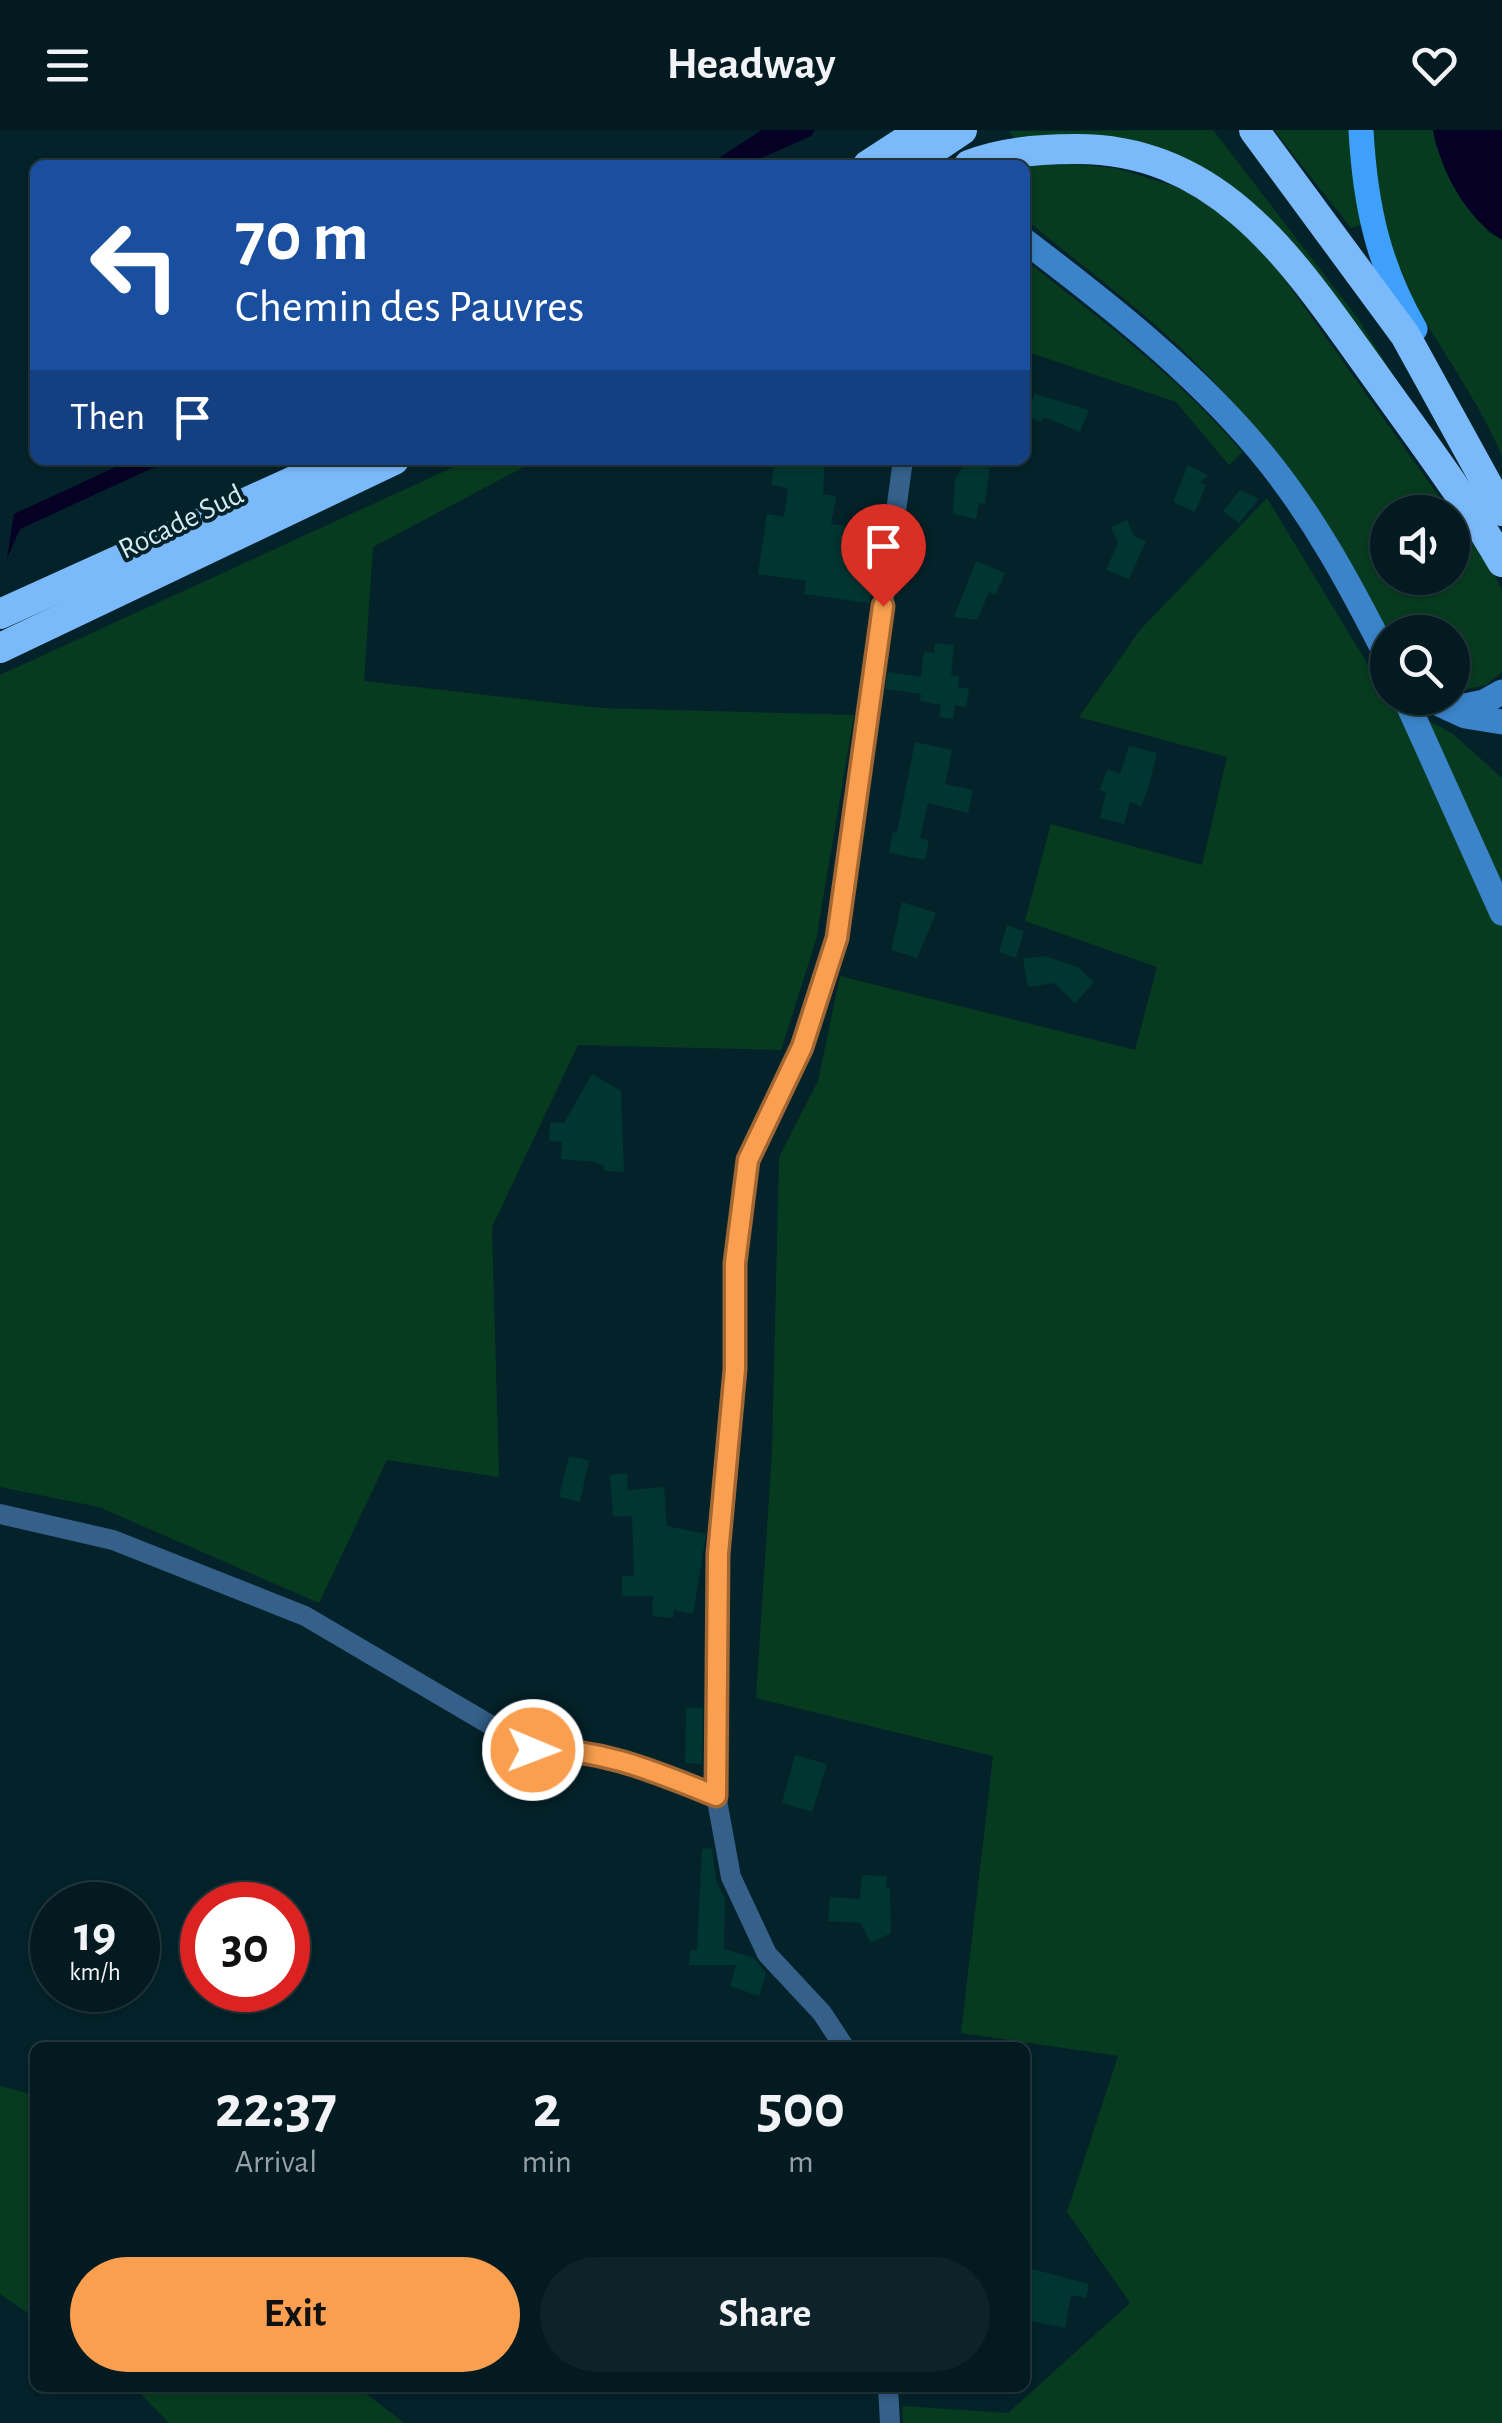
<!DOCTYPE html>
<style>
body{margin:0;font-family:"Alegreya Sans",sans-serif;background:#0d2329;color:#f1f3f6;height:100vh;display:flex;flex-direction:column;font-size:38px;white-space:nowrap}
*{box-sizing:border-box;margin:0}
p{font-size:32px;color:#97a1a5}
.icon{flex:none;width:55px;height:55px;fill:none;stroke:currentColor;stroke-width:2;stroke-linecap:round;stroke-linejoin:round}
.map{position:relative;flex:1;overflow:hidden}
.panel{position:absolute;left:30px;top:1912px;width:1000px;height:350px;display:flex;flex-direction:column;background:#031a20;border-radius:15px;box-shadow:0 2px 8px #0004,0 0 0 2px #24383e}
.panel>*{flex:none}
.guide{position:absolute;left:30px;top:30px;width:1000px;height:305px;border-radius:15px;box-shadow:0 2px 8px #0004,0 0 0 2px #24383e;background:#1a4fa0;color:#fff;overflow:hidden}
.controls{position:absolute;left:1370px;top:365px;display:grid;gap:20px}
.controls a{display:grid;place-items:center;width:100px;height:100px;border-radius:50%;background:#031a20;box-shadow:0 2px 8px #0004,0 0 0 2px #24383e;font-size:50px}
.speed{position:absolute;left:30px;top:1752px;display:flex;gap:20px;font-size:50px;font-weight:700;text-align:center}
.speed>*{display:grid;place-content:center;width:130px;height:130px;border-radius:50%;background:#031a20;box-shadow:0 2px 8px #0004,0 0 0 2px #24383e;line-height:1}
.speed small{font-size:25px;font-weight:400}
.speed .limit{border:15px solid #d22;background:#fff;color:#111}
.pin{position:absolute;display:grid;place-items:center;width:85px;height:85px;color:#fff;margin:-102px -42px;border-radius:50% 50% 50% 0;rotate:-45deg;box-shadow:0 0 10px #0007}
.pin .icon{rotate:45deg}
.me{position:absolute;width:110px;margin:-55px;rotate:91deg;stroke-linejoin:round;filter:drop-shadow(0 0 8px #0008)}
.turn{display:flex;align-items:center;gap:35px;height:210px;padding:0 40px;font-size:45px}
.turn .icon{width:130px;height:130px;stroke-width:2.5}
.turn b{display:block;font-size:70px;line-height:85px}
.then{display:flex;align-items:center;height:95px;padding:0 40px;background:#0003;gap:20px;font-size:38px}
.eta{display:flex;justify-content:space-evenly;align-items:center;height:170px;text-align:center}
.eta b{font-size:60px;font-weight:700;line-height:70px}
.button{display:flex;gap:20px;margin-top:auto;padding:20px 40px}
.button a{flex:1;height:115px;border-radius:60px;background:#fa9f4f;color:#111;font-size:40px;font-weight:700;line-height:115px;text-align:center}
.button a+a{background:#0d2329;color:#f1f3f6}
header{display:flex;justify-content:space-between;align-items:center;height:130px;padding:0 40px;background:#031a20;font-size:45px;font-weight:700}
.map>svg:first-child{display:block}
</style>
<header><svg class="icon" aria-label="menu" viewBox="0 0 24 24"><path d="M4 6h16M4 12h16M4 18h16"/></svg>Headway<svg class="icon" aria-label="heart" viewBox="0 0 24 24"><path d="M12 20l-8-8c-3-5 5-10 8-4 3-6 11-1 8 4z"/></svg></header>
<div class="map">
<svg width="1502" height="2293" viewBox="0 0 1502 2293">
<rect width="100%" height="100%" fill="#04222a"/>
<g fill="#073b1f">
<path d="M1213,0L1357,187L1436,315L1247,71L1014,9L1009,1Z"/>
<path d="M1274,0H1351L1361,95L1351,98Z"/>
<path d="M1373,0H1433L1436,16L1488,102L1502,110V326C1470,250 1412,186 1385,108C1373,75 1374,35 1373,0Z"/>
<path d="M1072,34L1115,38L1184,59L1236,93L1280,143L1450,382H1388V448H1452L1453,385L1474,415H1479L1502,460V542L1486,555L1453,562L1452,502L1387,503C1336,395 1274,312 1189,226C1139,177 1079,134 1025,89V35Z"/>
<path d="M1025,130C1102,190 1179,248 1242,322L1229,335L1176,272L1025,221Z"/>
<path d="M469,330H537L373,417L364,551L601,578L854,585L816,810L781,920L578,915L492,1097L499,1347L387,1330L319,1473L99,1377L0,1357V545Z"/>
<path d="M1267,368L1388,568L1453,604L1502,648V2293H903L902,2276L1008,2283L1130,2173L1067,2082L1118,1926L961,1903L993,1626L756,1568L772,1321L779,1027L818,951L840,846L1135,920L1157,837L1025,791L1051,694L1202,735L1227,627L1079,587L1140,500Z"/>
<path d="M0,1956L35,1965V2188L0,2164Z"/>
<path d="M135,2258H359L404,2293H169Z"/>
</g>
<g fill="#060025">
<path d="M762,0H815L811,6L746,35H708Z"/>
<path d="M1433,0H1502V110C1466,88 1441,42 1433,0Z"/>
<path d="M131,330H170L20,399L7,428L14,384Z"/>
</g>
<g fill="#013531">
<path d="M1035,264L1089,280L1080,302L1044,287L1041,292L1026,285Z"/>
<path d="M775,330H825L823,364L836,366L831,394L879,401L869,473L804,464L806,451L758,444L767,384L784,387L788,358L771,355Z"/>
<path d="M965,331L990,335L985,374L979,373L976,389L953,384L955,350Z"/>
<path d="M1188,335L1208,345L1200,352L1206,355L1195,382L1173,372Z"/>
<path d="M1240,360L1259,369L1239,393L1223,381Z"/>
<path d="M1127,390L1134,406L1146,411L1129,449L1106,440L1118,413L1111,397Z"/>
<path d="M976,431L1005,443L995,465L989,462L977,490L954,487Z"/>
<path d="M935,513L954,515L951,545L959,546L958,557L969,559L966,577L955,575L953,589L939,587L941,575L920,571L921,564L885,559L888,542L921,547L924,522L934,523Z"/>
<path d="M915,612L952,620L945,654L973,660L968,683L928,673L920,708L929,710L925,730L889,723L893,702L897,703Z"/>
<path d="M1129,616L1157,623L1148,659L1141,676L1130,672L1124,694L1100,688L1106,662L1099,660L1108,639L1120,644Z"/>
<path d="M902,772L936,783L917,828L891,820Z"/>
<path d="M1007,795L1024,801L1016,828L999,822Z"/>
<path d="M1045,826L1078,837L1094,852L1075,873L1054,853L1028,857L1023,829Z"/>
<path d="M592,944L621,961L624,1042L604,1041V1036L595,1032L561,1029L562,1012L549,1011L550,992L564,993Z"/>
<path d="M569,1326L589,1330L580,1372L559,1367Z"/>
<path d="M627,1343L628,1360L664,1357L667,1396L706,1404L693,1484L674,1480L673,1488L652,1486L653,1466H622V1446H634L632,1386L613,1387L610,1345Z"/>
<path d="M686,1578H703L702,1634L685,1633Z"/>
<path d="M795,1625L827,1634L812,1682L782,1673Z"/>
<path d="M712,1718L716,1751L725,1768L724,1819L754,1828L766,1843L759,1866L730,1856L736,1835H689L690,1820H697L702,1719Z"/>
<path d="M862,1745L887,1746L886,1758H890L891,1803L871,1813L861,1793L828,1791L830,1767L860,1769Z"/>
<path d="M1025,2137L1089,2154L1086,2168L1071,2165L1065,2198L1025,2190Z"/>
</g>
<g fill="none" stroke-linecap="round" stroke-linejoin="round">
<g stroke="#34608a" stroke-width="20">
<path d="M0,1384L113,1410L305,1486L533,1620C599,1617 656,1642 716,1665"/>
<path d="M845,1918L822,1883L767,1824L731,1747L716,1665L718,1424L735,1239V1133L747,1030L802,917L837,808L903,330"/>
<path d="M888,2258L890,2293"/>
</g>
<g stroke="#3b84c9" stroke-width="25">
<path d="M1025,111C1108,174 1192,240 1259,320C1312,383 1351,456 1388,529"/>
<path d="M1405,568L1502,783"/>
<path d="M1426,568L1465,586L1502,592"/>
<path d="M1450,579L1484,572L1502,562"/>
</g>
<path stroke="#3ea0fa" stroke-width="25" d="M1361,0C1365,74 1378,135 1415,199"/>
<g stroke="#7bbafa" stroke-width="30">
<path d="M1254,0L1405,205L1502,381"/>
<path d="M868,35L922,0"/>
<path d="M910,35L962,0"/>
<path d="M969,35C1002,22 1038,19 1074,19C1222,17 1297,137 1374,244C1418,306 1464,366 1502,432"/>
<path d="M0,484L340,330"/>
<path d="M0,518L394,330"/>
</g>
</g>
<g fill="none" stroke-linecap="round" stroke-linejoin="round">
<defs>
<path id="route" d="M533,1620C599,1617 656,1642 716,1666L718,1424L735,1239V1133L748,1030L802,917L837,808L883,476"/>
</defs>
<use href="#route" stroke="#a26733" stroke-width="25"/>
<use href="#route" stroke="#fa9f4f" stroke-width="18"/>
</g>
<g text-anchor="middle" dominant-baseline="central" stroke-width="8" stroke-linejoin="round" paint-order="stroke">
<g font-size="30" fill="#d6eaf1" stroke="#04222a">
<text transform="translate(181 392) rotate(-26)">Rocade Sud</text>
</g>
</g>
</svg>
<div class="controls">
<a><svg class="icon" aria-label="sound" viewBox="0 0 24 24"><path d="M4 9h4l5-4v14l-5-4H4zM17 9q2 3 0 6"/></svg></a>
<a><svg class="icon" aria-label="search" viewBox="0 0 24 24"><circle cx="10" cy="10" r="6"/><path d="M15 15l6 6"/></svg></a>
</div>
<div class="speed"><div>19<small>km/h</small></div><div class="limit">30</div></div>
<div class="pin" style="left:883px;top:476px;background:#d93025"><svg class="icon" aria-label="arrive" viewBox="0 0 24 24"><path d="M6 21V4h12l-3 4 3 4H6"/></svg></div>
<svg class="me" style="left:533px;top:1620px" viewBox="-20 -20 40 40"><circle r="17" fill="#fa9f4f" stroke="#fff" stroke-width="3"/><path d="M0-11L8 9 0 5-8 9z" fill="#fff"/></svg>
<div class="guide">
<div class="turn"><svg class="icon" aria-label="left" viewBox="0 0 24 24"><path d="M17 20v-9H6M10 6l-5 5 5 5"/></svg><div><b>70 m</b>Chemin des Pauvres</div></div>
<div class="then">Then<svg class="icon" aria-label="arrive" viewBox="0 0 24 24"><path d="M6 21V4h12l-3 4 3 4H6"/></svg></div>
</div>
<section class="panel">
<div class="eta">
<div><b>22:37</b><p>Arrival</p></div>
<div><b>2</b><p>min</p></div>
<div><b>500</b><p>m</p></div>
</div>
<div class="button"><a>Exit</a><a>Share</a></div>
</section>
</div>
